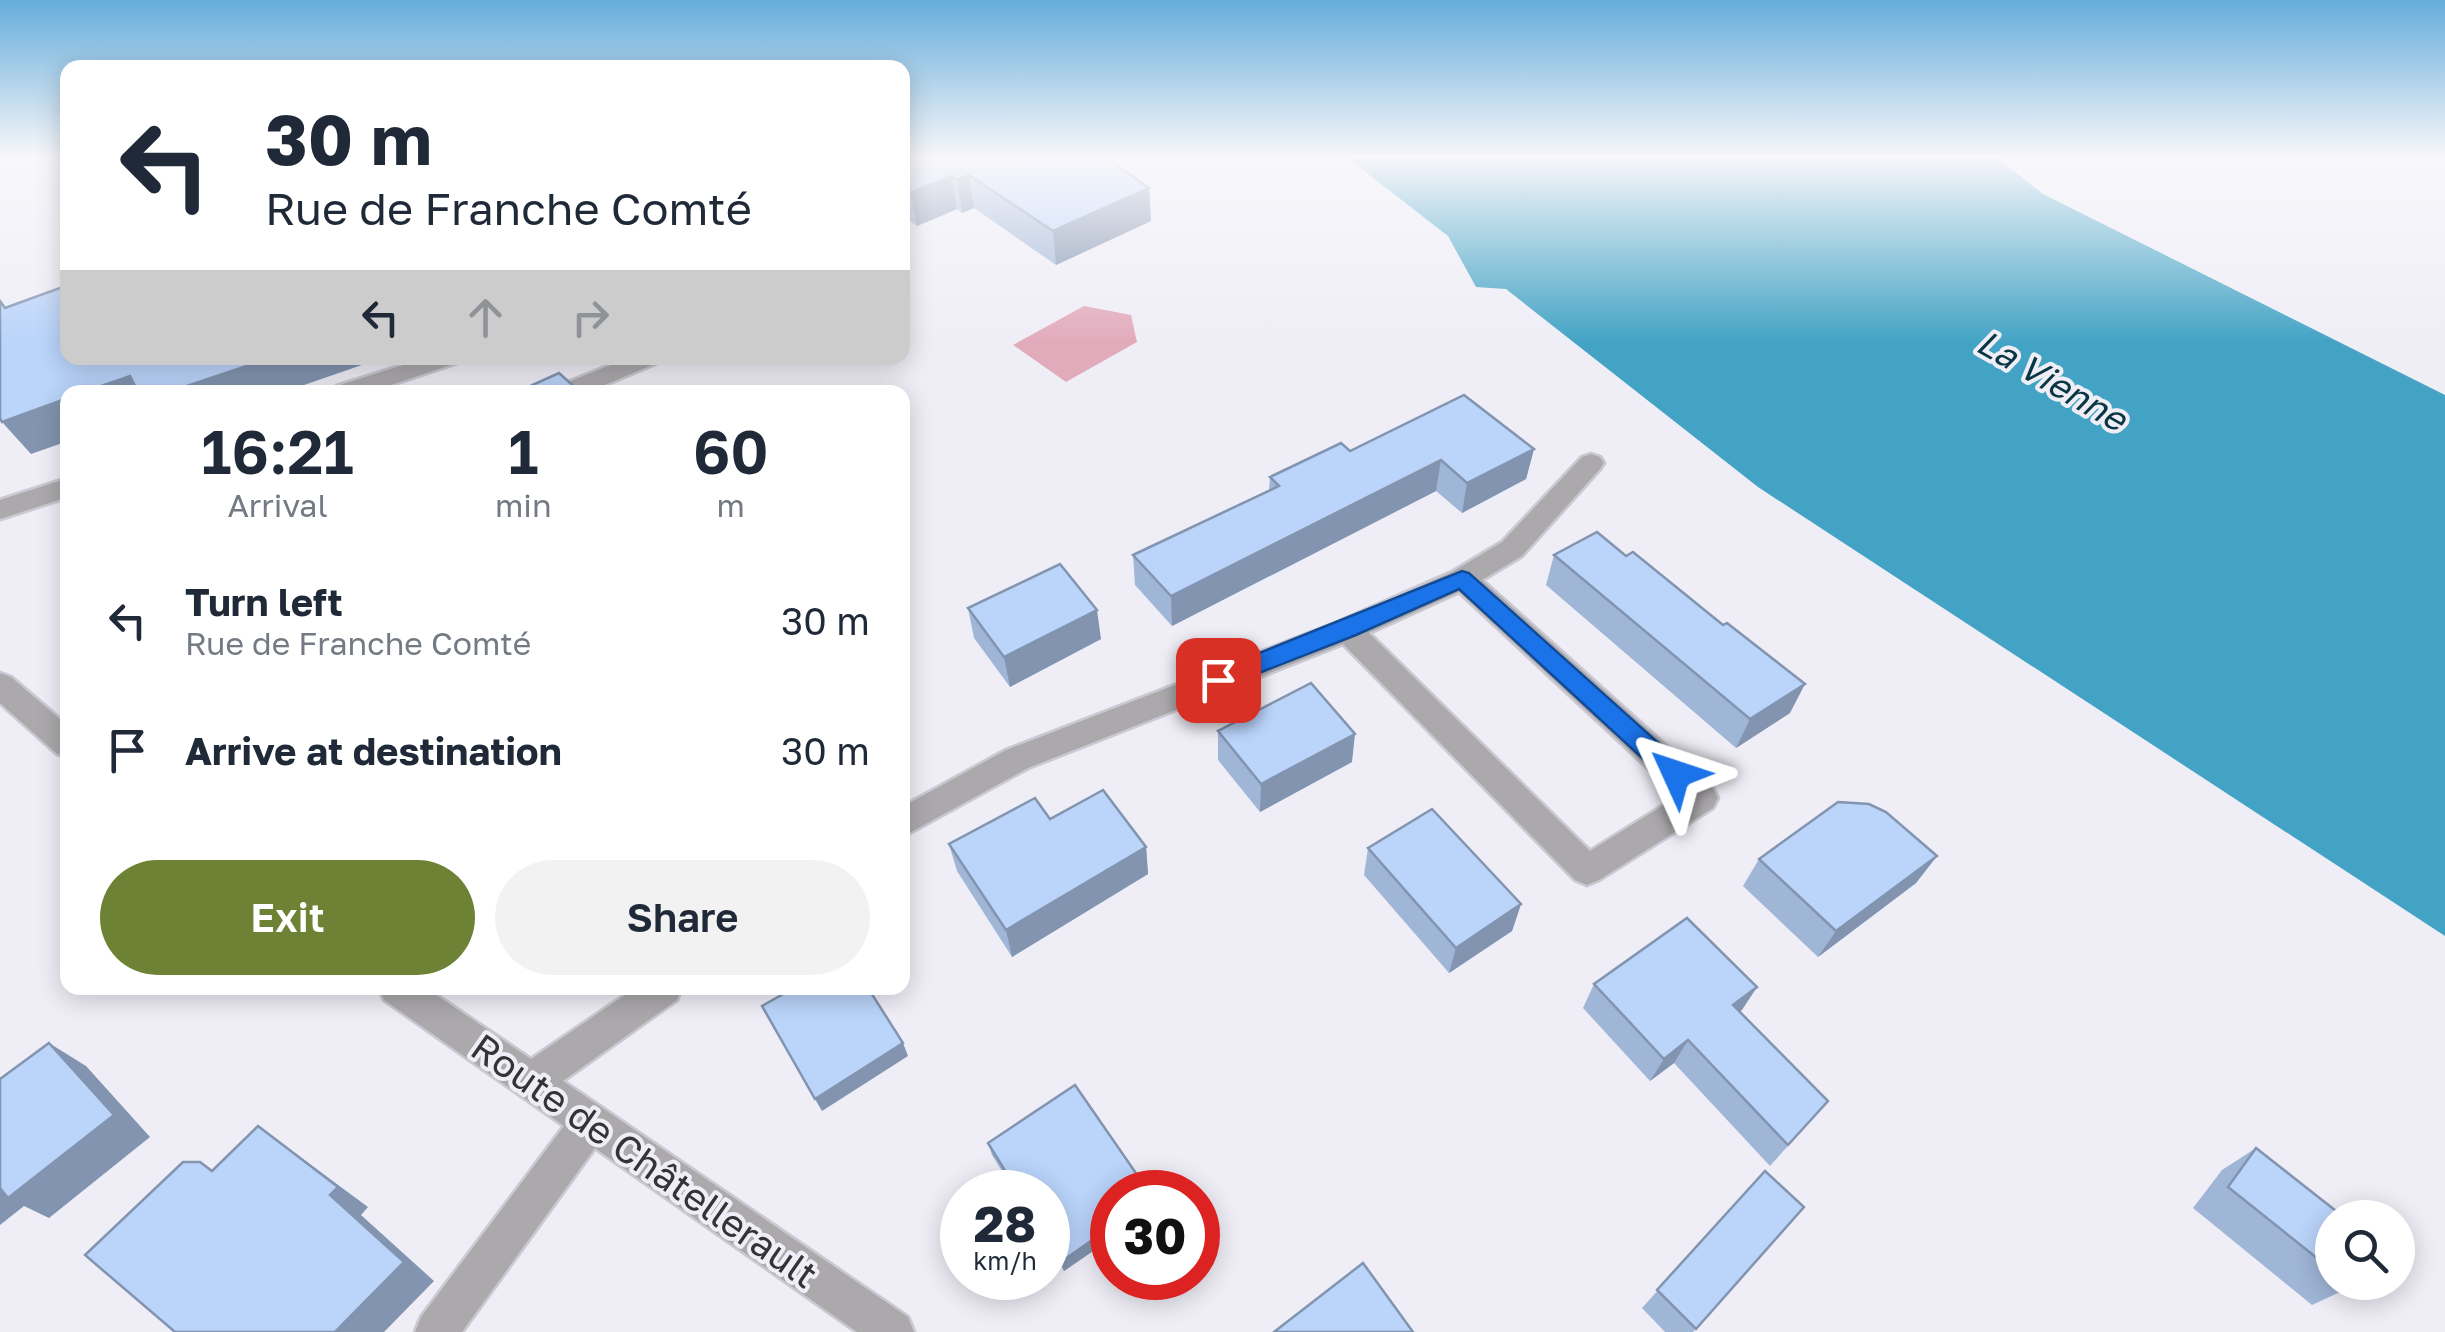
<!DOCTYPE html>
<meta charset="utf-8">
<style>
body{margin:0;font-family:"Golos Text",sans-serif;background:#f2f2f3;color:#1f2937;height:100vh;display:flex;flex-direction:column;font-size:38px;white-space:nowrap}
*{box-sizing:border-box;margin:0}
p{font-size:32px;color:#747a83}
.icon{flex:none;width:55px;height:55px;fill:none;stroke:currentColor;stroke-width:2;stroke-linecap:round;stroke-linejoin:round}
.map{position:relative;flex:1;overflow:hidden}
.side{position:absolute;left:60px;top:385px;width:850px;height:610px;display:flex;flex-direction:column;background:#fff;border-radius:20px;box-shadow:0 5px 25px #0003}
.side>*{flex:none}
.guide{position:absolute;left:60px;top:60px;width:850px;height:305px;border-radius:20px;box-shadow:0 5px 25px #0003;background:#fff;color:#1f2937;overflow:hidden}
.tools{position:absolute;left:2315px;top:1200px;display:grid;gap:20px}
.tools a{display:grid;place-items:center;width:100px;height:100px;border-radius:50%;background:#fff;box-shadow:0 5px 25px #0003;font-size:50px}
.speed{position:absolute;left:940px;top:1170px;display:flex;gap:20px;font-size:50px;font-weight:700;text-align:center}
.speed>*{display:grid;place-content:center;width:130px;height:130px;border-radius:50%;background:#fff;box-shadow:0 5px 25px #0003;line-height:1}
.speed small{font-size:25px;font-weight:400}
.speed .limit{border:15px solid #d22;background:#fff;color:#111}
.pin{position:absolute;display:grid;place-items:center;width:85px;height:85px;color:#fff;margin:-42px;border-radius:20px;box-shadow:0 5px 15px #0006}
.me{position:absolute;width:110px;margin:-55px;rotate:312deg;stroke-linejoin:round;filter:drop-shadow(0 0 8px #0008)}
.turn{display:flex;align-items:center;gap:35px;height:210px;padding:0 40px;font-size:45px}
.turn .icon{width:130px;height:130px;stroke-width:2.5}
.turn b{display:block;font-size:70px;line-height:85px}
.lanes{display:flex;align-items:center;height:95px;padding:0 40px;background:#0003;justify-content:center;gap:50px;direction:ltr}
.lanes .off{opacity:.35}
.eta{display:flex;justify-content:space-evenly;align-items:center;height:170px;text-align:center}
.eta b{font-size:60px;font-weight:600;line-height:70px}
.action{display:flex;gap:20px;margin-top:auto;padding:20px 40px}
.action a{flex:1;height:115px;border-radius:60px;background:#6d8234;color:#fff;font-size:40px;font-weight:600;line-height:115px;text-align:center}
.action a+a{background:#f2f2f3;color:#1f2937}
ul{padding:0;list-style:none}
li{display:flex;align-items:center;gap:30px;height:130px;padding:0 40px}
li div{flex:1}
li b{display:block;font-size:38px}
li em{font-style:normal}
.map>svg:first-child{display:block}
</style>
<div class="map">
<svg width="2445" height="1332" viewBox="0 0 2445 1332">
<rect width="100%" height="100%" fill="#efeef7"/>
<path fill="#e2abbc" d="M1084,306L1131,315L1137,342L1066,382L1013,345Z"/>
<path fill="#43a3c4" d="M1345,156H1995L2043,194L2445,395V936L1758,487L1506,289L1476,287L1448,236Z"/>
<g fill="none" stroke-linecap="round" stroke-linejoin="round">
<defs>
<g id="minor">
<path d="M425,358H460L457,363L370,392H334L337,386Z"/>
<path d="M628,358H660L657,363L588,392H555L558,386Z"/>
<path d="M1591,454L1600,457L1604,463L1600,469L1522,556L1482,580L1713,788L1718,798L1713,808L1599,880L1587,885L1575,880L1343,644L1028,768L902,837V807L1006,750L1338,622L1452,572L1502,542L1582,457ZM1459,592L1678,796L1590,851L1369,633Z"/>
<path d="M68,478V497L0,519V500Z"/>
<path d="M0,673L11,677L68,726V757L57,754L0,703Z"/>
<path d="M379,988H426L531,1059L635,988H682L677,1000L563,1081L908,1317L914,1332H857L595,1148L462,1332H415L421,1317L564,1126L384,1000Z"/>
</g>
</defs>
<use href="#minor" stroke="#cac9d1" stroke-width="5"/>
<use href="#minor" fill="#aca9ac" fill-rule="evenodd"/>
</g>
<g fill="#a0b6d7">
<path d="M902,156L1149,188L1151,221L1056,265L974,208L962,213L957,209L917,226L902,215Z"/>
<path d="M1534,449L1526,479L1462,513L1436,491L1172,626L1135,585L1133,555L1269,490L1270,477L1350,451Z"/>
<path d="M1554,555L1790,713L1736,748L1546,585Z"/>
<path d="M968,608L1101,639L1010,687L974,638Z"/>
<path d="M1218,731L1352,762L1260,812L1218,760Z"/>
<path d="M1050,819L1146,847L1148,874L1012,957L957,871L949,844Z"/>
<path d="M1368,848L1521,904L1512,931L1449,973L1364,875Z"/>
<path d="M1937,856L1916,883L1818,957L1743,886L1759,859Z"/>
<path d="M1594,984L1757,987L1740,1012L1828,1101L1770,1166L1674,1063L1650,1081L1583,1008Z"/>
<path d="M988,1143L1112,1192V1238L1064,1271L1048,1244V1192H1015L992,1155Z"/>
<path d="M2256,1148L2332,1218V1282H2356L2353,1286L2312,1305L2193,1208L2222,1170Z"/>
<path d="M1765,1171L1804,1207L1693,1332H1665L1642,1308Z"/>
</g>
<g fill="#8294af">
<path d="M969,175L974,208L962,213L957,180Z"/>
<path d="M952,176L957,209L917,226L910,193Z"/>
<path d="M1149,188L1151,221L1056,265L1053,231Z"/>
<path d="M270,358H382L284,392H169Z"/>
<path d="M130,376L142,392H84Z"/>
<path d="M68,398V441L31,454L2,422Z"/>
<path d="M1534,449L1526,479L1462,513L1467,483Z"/>
<path d="M1441,460L1436,491L1172,626L1171,596Z"/>
<path d="M1097,610L1101,639L1010,687L1004,657Z"/>
<path d="M1805,684L1790,713L1736,748L1750,719Z"/>
<path d="M1355,734L1352,762L1260,812L1261,784Z"/>
<path d="M1146,847L1148,874L1012,957L1006,930Z"/>
<path d="M1937,856L1916,883L1818,957L1836,931Z"/>
<path d="M1521,904L1512,931L1449,973L1456,948Z"/>
<path d="M1757,987L1742,1010L1718,1029L1733,1005Z"/>
<path d="M1688,1040L1674,1063L1650,1081L1664,1059Z"/>
<path d="M49,1043L86,1066L150,1137L49,1218L24,1206L0,1225V1183Z"/>
<path d="M903,1043L908,1056L822,1111L815,1099Z"/>
<path d="M258,1126L368,1207L361,1215L434,1281L384,1332H335Z"/>
<path d="M1112,1226V1238L1064,1271L1061,1262Z"/>
</g>
<g fill="#bad4fa" stroke="#8294af" stroke-width="2.5">
<path d="M902,156H1104L1149,188L1053,231L969,175L957,180L952,176L910,193L902,187Z"/>
<path d="M68,285V358H270L169,392H138L130,376L84,392H68V398L2,422L0,418V301L5,308Z"/>
<path d="M559,373L580,392H517Z"/>
<path d="M1464,395L1534,449L1467,483L1441,460L1171,596L1133,555L1279,486L1270,477L1341,443L1350,451Z"/>
<path d="M1597,532L1626,556L1633,552L1723,625L1727,623L1805,684L1750,719L1554,555Z"/>
<path d="M1060,564L1097,610L1004,657L968,608Z"/>
<path d="M1311,683L1355,734L1261,784L1218,731Z"/>
<path d="M1103,790L1146,847L1006,930L949,844L1035,798L1050,819Z"/>
<path d="M1838,802L1869,804L1886,812L1937,856L1836,931L1759,859Z"/>
<path d="M1432,809L1521,904L1456,948L1368,848Z"/>
<path d="M1687,918L1757,987L1733,1005L1828,1101L1788,1145L1688,1040L1664,1059L1594,984Z"/>
<path d="M794,988H868L903,1043L815,1099L762,1006Z"/>
<path d="M49,1043L114,1115L8,1198L0,1188V1079Z"/>
<path d="M1075,1085L1149,1192H1112V1226L1061,1262L1048,1240V1192H1018L988,1143Z"/>
<path d="M258,1126L338,1187L330,1195L404,1262L335,1332H175L85,1255L183,1162H200L212,1171Z"/>
<path d="M2256,1148L2345,1218H2332V1270L2228,1187Z"/>
<path d="M1765,1171L1804,1207L1696,1329L1657,1290Z"/>
<path d="M1363,1263L1413,1332H1274Z"/>
</g>
<linearGradient id="sky" x2="0" y2="1"><stop stop-color="#66adda"/><stop offset="0.46" stop-color="#f8f7fb"/><stop offset="1" stop-color="#f8f7fb" stop-opacity="0"/></linearGradient>
<rect width="2445" height="342" fill="url(#sky)"/>
<path fill="#1a73e8" stroke="#114b97" stroke-width="2.5" d="M1462,571L1469,573L1684,766L1688,774L1684,781H1667L1459,589L1356,635L1226,686L1218,689L1206,680L1210,673Z"/>
<g text-anchor="middle" dominant-baseline="central" stroke-width="8" stroke-linejoin="round" paint-order="stroke">
<g font-size="35" font-style="italic" fill="#093644" stroke="#efeef7">
<text transform="translate(2052 380) rotate(30)">La Vienne</text>
</g>
<g font-size="38" fill="#343437" stroke="#efeef7">
<text transform="translate(645 1160) rotate(35)">Route de Châtellerault</text>
</g>
</g>
</svg>
<div class="tools">
<a><svg class="icon" aria-label="search" viewBox="0 0 24 24"><circle cx="10" cy="10" r="6"/><path d="M15 15l6 6"/></svg></a>
</div>
<div class="speed"><div>28<small>km/h</small></div><div class="limit">30</div></div>
<div class="pin" style="left:1218px;top:680px;background:#d93025"><svg class="icon" aria-label="arrive" viewBox="0 0 24 24"><path d="M6 21V4h12l-3 4 3 4H6"/></svg></div>
<svg class="me" style="left:1676px;top:774px" viewBox="-20 -20 40 40"><path d="M0-17L14 15 0 8-14 15z" fill="#1a73e8" stroke="#fff" stroke-width="4"/></svg>
<div class="guide">
<div class="turn"><svg class="icon" aria-label="left" viewBox="0 0 24 24"><path d="M17 20v-9H6M10 6l-5 5 5 5"/></svg><div><b>30 m</b>Rue de Franche Comté</div></div>
<div class="lanes"><svg class="icon" aria-label="left" viewBox="0 0 24 24"><path d="M17 20v-9H6M10 6l-5 5 5 5"/></svg><svg class="icon off" aria-label="ahead" viewBox="0 0 24 24"><path d="M12 20V5M6 11l6-6 6 6"/></svg><svg class="icon off" aria-label="right" viewBox="0 0 24 24"><path d="M7 20v-9h11M14 6l5 5-5 5"/></svg></div>
</div>
<section class="side">
<div class="eta">
<div><b>16:21</b><p>Arrival</p></div>
<div><b>1</b><p>min</p></div>
<div><b>60</b><p>m</p></div>
</div>
<ul>
<li><svg class="icon" aria-label="left" viewBox="0 0 24 24"><path d="M17 20v-9H6M10 6l-5 5 5 5"/></svg><div><b>Turn left</b><p>Rue de Franche Comté</p></div><em>30 m</em></li>
<li><svg class="icon" aria-label="arrive" viewBox="0 0 24 24"><path d="M6 21V4h12l-3 4 3 4H6"/></svg><div><b>Arrive at destination</b></div><em>30 m</em></li>
</ul>
<div class="action"><a>Exit</a><a>Share</a></div>
</section>
</div>
